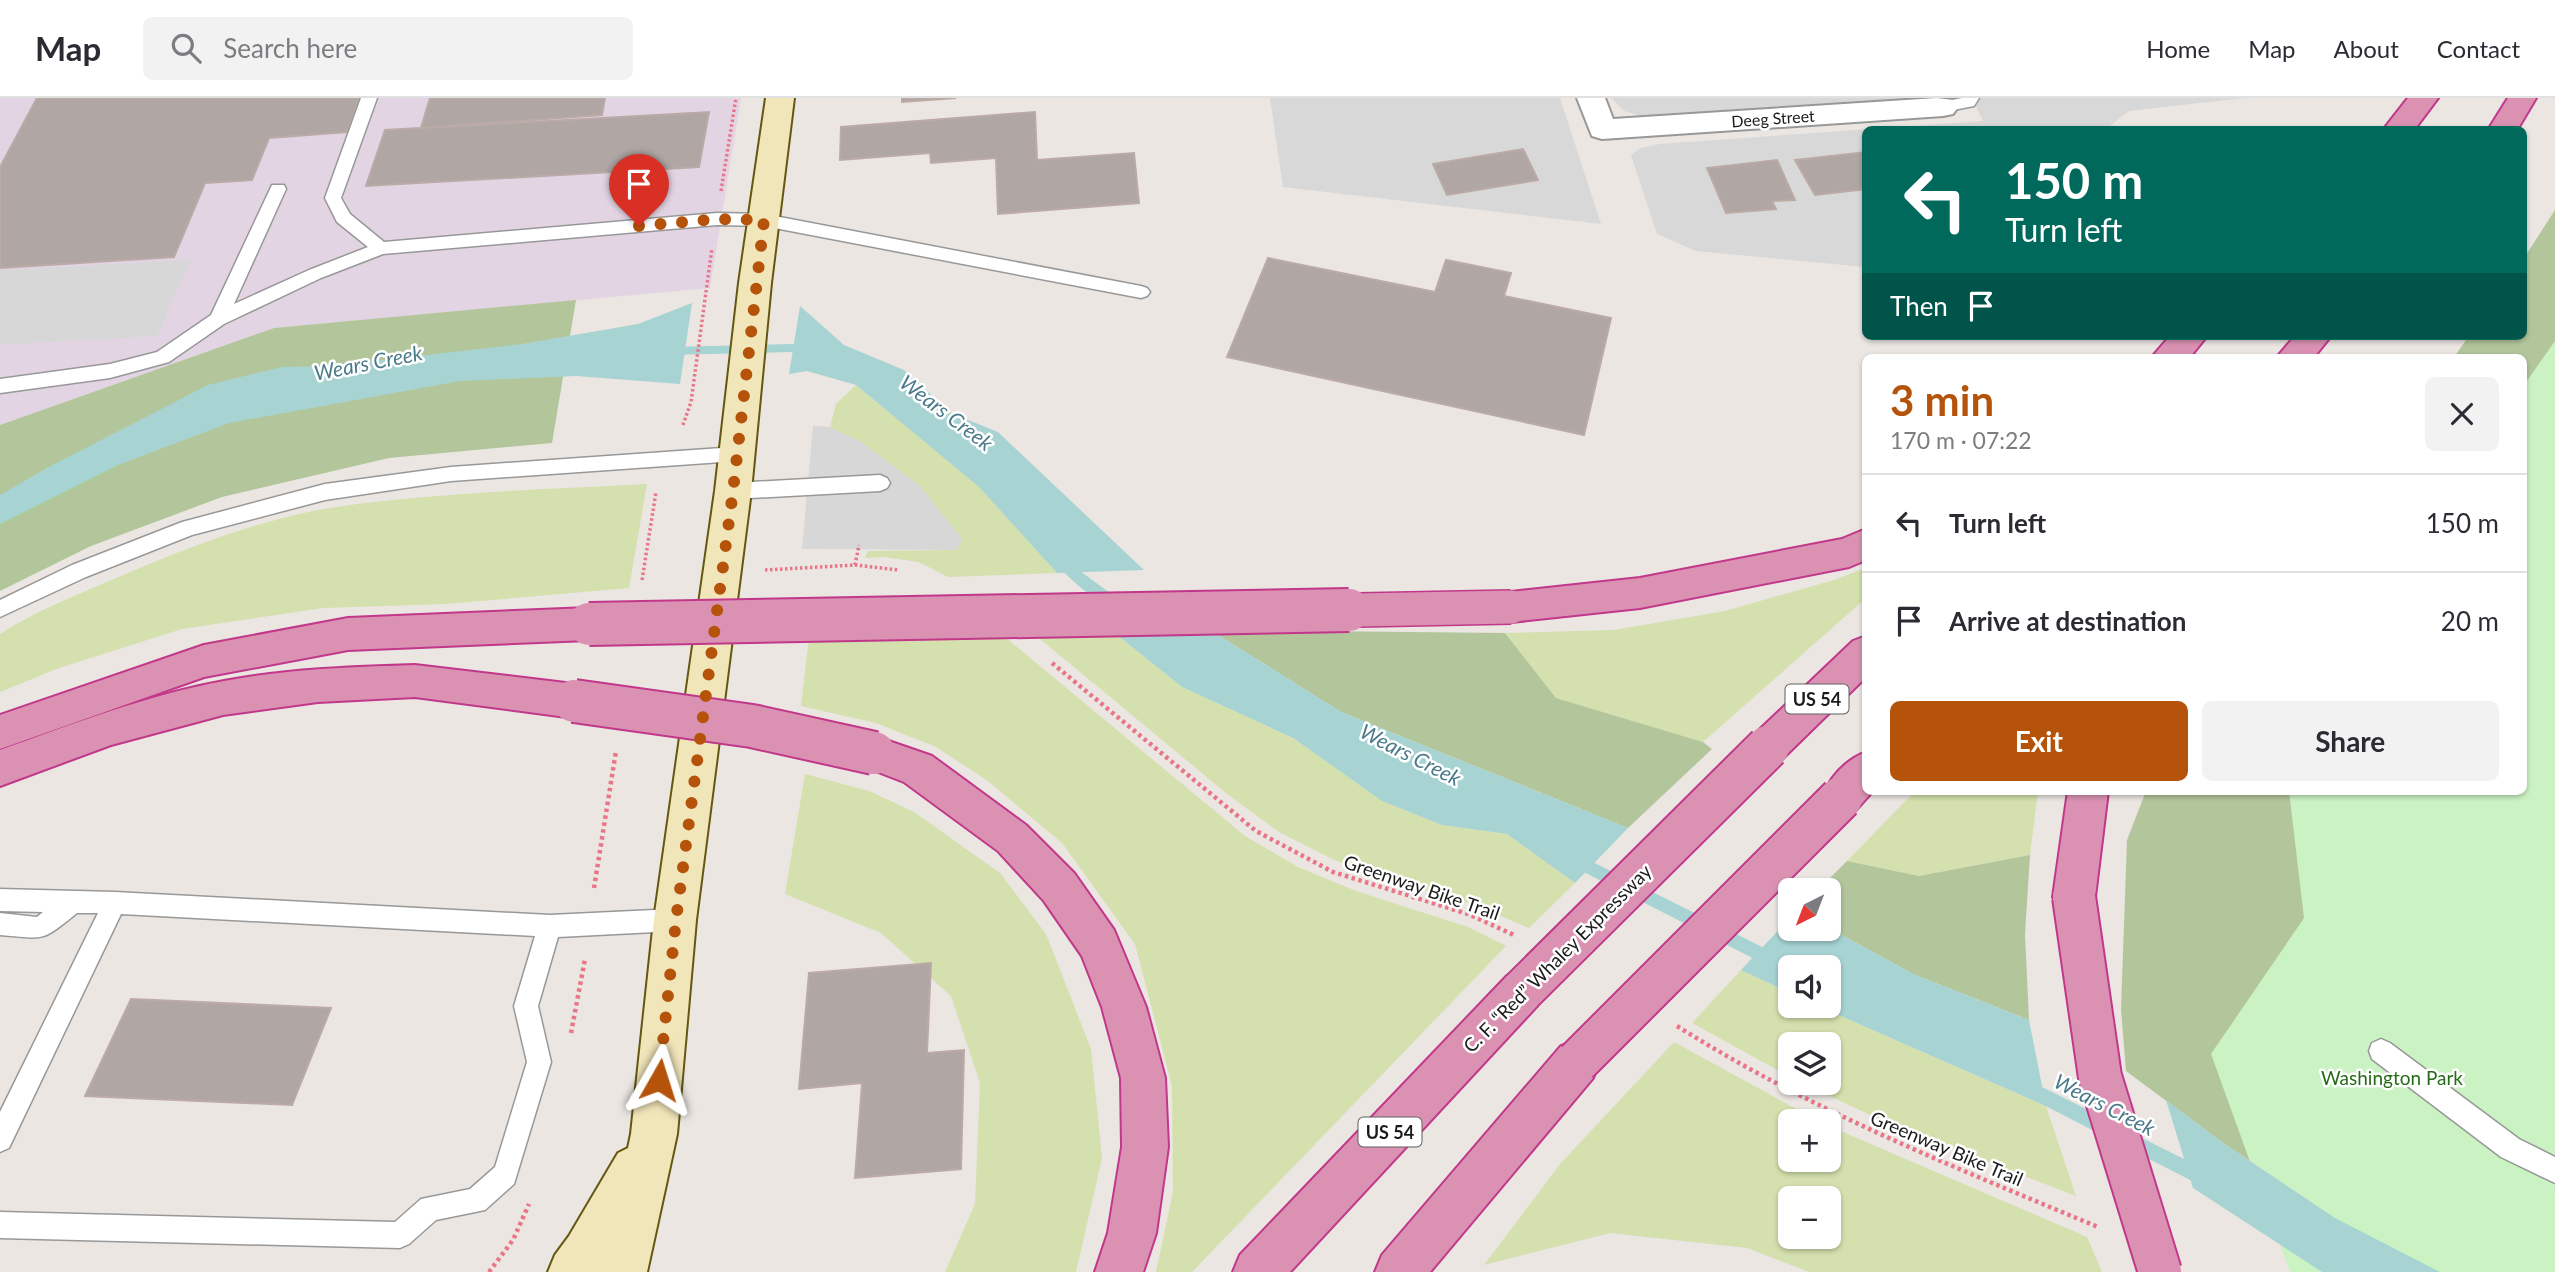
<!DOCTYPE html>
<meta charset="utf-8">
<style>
body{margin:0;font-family:Lato,sans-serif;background:#f2f2f3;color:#2b2b33;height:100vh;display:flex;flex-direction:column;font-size:26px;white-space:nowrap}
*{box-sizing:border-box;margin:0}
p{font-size:23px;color:#7c7c81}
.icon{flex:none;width:38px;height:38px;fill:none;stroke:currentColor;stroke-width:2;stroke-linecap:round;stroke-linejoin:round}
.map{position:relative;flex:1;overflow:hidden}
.sheet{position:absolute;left:1862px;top:256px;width:665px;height:441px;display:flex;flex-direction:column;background:#fff;border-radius:10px;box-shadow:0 2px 5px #0004}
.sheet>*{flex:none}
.hud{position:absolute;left:1862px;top:28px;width:665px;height:214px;border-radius:10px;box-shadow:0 2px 5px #0004;background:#00695c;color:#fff;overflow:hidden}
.needle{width:46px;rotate:222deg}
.tools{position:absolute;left:1778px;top:780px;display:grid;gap:14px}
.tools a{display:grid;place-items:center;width:63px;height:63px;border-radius:10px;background:#fff;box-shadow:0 2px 5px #0004;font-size:35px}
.pin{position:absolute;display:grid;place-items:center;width:60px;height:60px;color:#fff;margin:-72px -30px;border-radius:50% 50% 50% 0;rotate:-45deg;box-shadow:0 0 7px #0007}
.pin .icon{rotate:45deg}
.me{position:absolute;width:77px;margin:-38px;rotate:6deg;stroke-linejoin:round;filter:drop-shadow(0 0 5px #0008)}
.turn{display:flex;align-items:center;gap:24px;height:147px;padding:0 28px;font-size:32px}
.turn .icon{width:91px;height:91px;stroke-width:2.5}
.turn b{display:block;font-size:49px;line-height:60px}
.then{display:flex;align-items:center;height:66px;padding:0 28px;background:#0003;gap:14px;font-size:26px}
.round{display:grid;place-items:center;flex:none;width:74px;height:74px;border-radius:10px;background:#f2f2f3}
.head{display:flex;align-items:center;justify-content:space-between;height:119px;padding:0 28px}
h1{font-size:42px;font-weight:700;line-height:52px;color:#b45309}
.cta{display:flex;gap:14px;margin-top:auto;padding:14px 28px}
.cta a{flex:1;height:80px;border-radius:10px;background:#b45309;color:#fff;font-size:28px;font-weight:700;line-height:80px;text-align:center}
.cta a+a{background:#f2f2f3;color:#2b2b33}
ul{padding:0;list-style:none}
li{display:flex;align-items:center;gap:21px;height:98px;padding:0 28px;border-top:2px solid #e1e1e2}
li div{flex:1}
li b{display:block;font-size:26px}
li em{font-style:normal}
header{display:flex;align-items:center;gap:42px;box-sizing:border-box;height:98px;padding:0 35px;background:#fff;border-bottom:2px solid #e1e1e2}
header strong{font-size:33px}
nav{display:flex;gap:38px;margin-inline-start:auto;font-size:24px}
.search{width:490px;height:63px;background:#f2f2f3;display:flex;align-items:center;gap:18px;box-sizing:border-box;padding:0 24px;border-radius:10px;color:#7c7c81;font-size:26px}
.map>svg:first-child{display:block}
</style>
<header>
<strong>Map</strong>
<div class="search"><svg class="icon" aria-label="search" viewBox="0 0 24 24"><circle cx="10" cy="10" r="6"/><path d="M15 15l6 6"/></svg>Search here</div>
<nav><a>Home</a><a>Map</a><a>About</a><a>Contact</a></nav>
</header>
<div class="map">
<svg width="2555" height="1174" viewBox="0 0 2555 1174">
<rect width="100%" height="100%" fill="#ebe6e2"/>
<g fill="#d9d8d8">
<path d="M1270,0H1560L1601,126L1283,89Z"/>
<path d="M1611,0H1912L1642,18L1624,13Z"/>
<path d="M1972,0H2244L2129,13L2106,31L1866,32L1865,169L1696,153L1657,136L1631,57L1640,50L1660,46L1983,23Z"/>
</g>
<path fill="#e3d4e4" d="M0,0H741L710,190L274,230L0,327Z"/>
<g fill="#d4e0ad" fill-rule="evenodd">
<path d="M856,287L979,389L1057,475L948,479L919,464L883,459L865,460L868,453L957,452L861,344L830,329L836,306Z"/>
<path d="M647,386L629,490L446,506L323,510L182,531L59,570L0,594V536C34,514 72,499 109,483C187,449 272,416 357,406C453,394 550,391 647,386Z"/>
<path d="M1865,470V501L1703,644L1556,600L1505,535L1614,532L1725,513L1834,482Z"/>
<path d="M1112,533L1182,589L1293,640L1382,703L1442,727L1507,736L1575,785L1529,830L1471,805L1393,783L1334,762L1279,734L1227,696L1033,535Z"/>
<path d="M1000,535L1245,738L1298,769L1356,793L1468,829L1506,848L1192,1174H1156L1173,1094L1172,988L1135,846L1062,745L988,683L936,649L876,625L801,608L809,540Z"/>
<path d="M805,676L869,693L914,714L1000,775L1046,836L1091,951L1102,1060L1076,1174H945L975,1106L980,985L951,898L881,835L785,796Z"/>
<path d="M1915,693H2038L2030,757L1919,778L1847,763Z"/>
<path d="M1741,872L1790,895V908H1818L2046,1008L2076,1098L1885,1024L1802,985H1829V947H1790V979L1692,925Z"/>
<path d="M1674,944L1820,1024H1790V1062H1829V1028L2087,1139L2102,1174H1809L1747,1150L1610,1135L1484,1167L1561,1065ZM1790,1101H1829V1139H1790Z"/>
</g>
<g fill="#b3c69b">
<path d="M2555,112V322L2524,356V259H2454L2469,238H2524V160Z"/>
<path d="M576,202L552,345L389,360L222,399L91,448L0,493V327L274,230Z"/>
<path d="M1210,532L1505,535L1556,600L1703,644L1712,651L1628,730L1341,614Z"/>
<path d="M2146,693H2463L2335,1120L2223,1045L2126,973L2121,911L2127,742Z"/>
<path d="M2030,757L2025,836L2029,922L1913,876L1829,830V793H1817L1847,763L1919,778Z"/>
</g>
<path fill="#cbf2c3" d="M2555,243V1174H2290L2211,956L2304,820L2289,693H2524V287Z"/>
<g fill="#d7d7d7">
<path d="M191,162L157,238L0,247V172Z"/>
<path d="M813,328L830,329L861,344L921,389L962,441L957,452L802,451Z"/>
</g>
<g fill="#a7d4d3">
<path d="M692,205L680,286L576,278L460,283L229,325L118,367L0,426V397L45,371L208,287L282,269L331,268L522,246L638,226Z"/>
<path d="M800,208L844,247L904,272L951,315L998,334L1144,472L1057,475L979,389L856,287L807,273L789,276Z"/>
<path d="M1210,532L1341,614L1628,730L1575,785L1507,736L1442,727L1382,703L1293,640L1182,589L1112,533Z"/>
<path d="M1790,820V831L1829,830L1913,876L2029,922L2046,1008L1818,908H1829V870H1790V895L1741,872Z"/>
<path d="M2166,1002L2223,1045L2335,1120L2440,1174H2322L2193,1090Z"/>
</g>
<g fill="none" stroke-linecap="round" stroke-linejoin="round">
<g fill="#a7d4d3" fill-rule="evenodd">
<path d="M792,246L814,253L816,256L810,260L792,254L666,257L660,253L666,249Z"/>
<path d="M1059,455L1064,456L1076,470L1118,501L1120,505L1118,509C1103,513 1060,473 1052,460Z"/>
<path d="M1573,754L1796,866L1797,870H1790V878L1784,876L1568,766L1565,761L1568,756Z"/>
<path d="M2030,983L2114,1025L2116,1031L2114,1037L2108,1039L2102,1037L2024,997L2022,991L2024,985Z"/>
<path d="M2126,1032L2208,1073L2210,1079L2208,1085L2202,1087L2196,1085L2120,1046L2118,1040L2120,1034Z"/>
</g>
</g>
<g fill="#b0a7a5" stroke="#bbaaa6" stroke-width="2">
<path d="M37,0H359L347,34L269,40L252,82L205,85L174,159L0,170V69Z"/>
<path d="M430,0H605L602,17L421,30Z"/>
<path d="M902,0H956L902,4Z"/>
<path d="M709,14L699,69L366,88L385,32Z"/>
<path d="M1035,14L1037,62L1134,55L1139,105L998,116L996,60L931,65L930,55L840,62L841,29Z"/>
<path d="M1523,51L1538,82L1447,97L1433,66Z"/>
<path d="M1866,54V91L1815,97L1795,62Z"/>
<path d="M1777,62L1795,102L1772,103L1776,111L1726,115L1707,70Z"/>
<path d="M1268,160L1435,194L1446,162L1511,175L1504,198L1611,220L1584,337L1227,259Z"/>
<path d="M931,865L927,955L964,952L961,1071L855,1080L862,985L799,991L809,875Z"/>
<path d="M131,901L331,910L292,1007L85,998Z"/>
</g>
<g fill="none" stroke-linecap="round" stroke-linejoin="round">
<defs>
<g id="lane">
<path d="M361,0H377L341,100L350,116L384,144L717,115L764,116L1141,188L1147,190L1150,194L1147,198L1141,200L764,128L717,127L383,156L321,180L224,226L169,264L110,280L0,295V281L110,266L157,254L211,217L272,87H284L286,91L234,206L309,172L368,149L337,124L325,100Z"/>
<path d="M1962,0H1979L1974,8L1943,14L1935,9L1937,5Z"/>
<path d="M736,349L743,351L745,356L743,361L736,363L451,383L325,402L192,437L86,479L0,519V502L72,467L182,424L325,386L451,369Z"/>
<path d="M880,377L887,380L890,385L887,390L880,393L733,401L726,398L723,393L726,388L733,385Z"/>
<path d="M0,791L115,794L550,817L675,811L683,814L687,822L683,830L675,833L558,839L538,908L551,964L514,1086L485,1112L436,1122L409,1146L400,1150L0,1140V1114L395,1124L421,1101L470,1091L495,1069L527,964L514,908L535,838L121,816L9,1050L0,1054V1014L98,815H77C41,844 46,841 0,837V815L37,819L43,814L0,813Z"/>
<path d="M2381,941L2390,945L2519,1041L2555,1059V1085L2501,1059L2372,961L2369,953L2372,945Z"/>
</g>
<path id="street" d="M1577,0H1605L1613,21L1937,0L1953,2L1958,9L1953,16L1943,18L1602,41L1592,38Z"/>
<path id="secondary" d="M766,0H794L771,185L751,393L696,822L677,1036L647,1174H548L555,1157L569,1138L618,1055L628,1050L631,1036L654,822L715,393L739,185Z"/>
<g id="highway">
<path d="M2408,0H2438L2414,32H2383Z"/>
<path d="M2508,0H2536L2517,32H2488Z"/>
<path d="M2170,238H2207L2190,259H2152Z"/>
<path d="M2295,238H2331L2314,259H2277Z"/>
<path d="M1866,431V462L1849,469L1640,510L1511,524L1498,520L1492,509L1498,498L1511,494L1640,480L1842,441Z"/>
<path d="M589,510L602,515L608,526L602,537L589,542L348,552L204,579L0,651V617L204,547L348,520Z"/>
<path d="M1866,538V579L1782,661L1768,666L1754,661L1748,649L1754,637L1853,543Z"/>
<path d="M415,567L574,586L588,591L593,603L588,615L574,620L415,599L318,604L223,617L111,647L0,688V652C73,626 147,597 224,583C287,571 351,569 415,567Z"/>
<path d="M874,638L932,658L1026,727L1074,775L1114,832L1146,909L1165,980L1168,1049L1156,1135L1143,1174H1095L1108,1135L1122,1049L1121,980L1102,909L1082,858L1044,803L998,753L904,684L860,667L854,655L860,643Z"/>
<path d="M1866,654V693H1873L1855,713L1841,718L1827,713L1821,700C1830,680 1845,662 1866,654Z"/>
<path d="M2068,693H2108L2095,799L2089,813L2074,819L2059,813L2053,799Z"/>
<path d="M1522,872L1537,878L1544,893L1537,908L1290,1174H1233L1240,1157L1507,878Z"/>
<path d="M1577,942L1593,948L1599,964L1593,980L1430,1174H1375L1382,1157L1561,948Z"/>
</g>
</defs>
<use href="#lane" stroke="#989898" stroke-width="3"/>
<use href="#street" stroke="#989898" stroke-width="4"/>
<use href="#secondary" stroke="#635711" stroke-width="4"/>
<use href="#highway" stroke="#c1388b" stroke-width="4"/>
<g stroke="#e87688" stroke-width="3.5" stroke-dasharray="2.5 2.5" stroke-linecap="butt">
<path d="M721,93L736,0"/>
<path d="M683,327L691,304L712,150"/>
<path d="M855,467L859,447"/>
<path d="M765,472L855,467L899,472"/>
<path d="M642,482L656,394"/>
</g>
<g stroke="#e87688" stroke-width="4.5" stroke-dasharray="3.5 3.5" stroke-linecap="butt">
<path d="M1052,565L1256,733L1333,774L1468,816L1514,837"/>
<path d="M594,790L616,653"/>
<path d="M1677,928C1810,1012 1954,1069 2098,1129"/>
<path d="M571,935L585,861"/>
<path d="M489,1174L513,1142L529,1106"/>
</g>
<use href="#lane" fill="#fff" fill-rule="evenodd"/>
<use href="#street" fill="#fff" fill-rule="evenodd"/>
<use href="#secondary" fill="#f1e5ba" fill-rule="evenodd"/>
<use href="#highway" fill="#db92b2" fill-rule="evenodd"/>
<defs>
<path id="highway-bridge-far1" d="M1254,514L1511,509"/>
<g id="highway-bridge">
<path d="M589,526L1349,512"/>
<path d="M574,603L752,628L874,655"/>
<path d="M2074,799L2100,979L2160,1174"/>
<path d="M1522,893L1768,649"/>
<path d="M1577,964L1841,700"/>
</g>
</defs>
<use href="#highway-bridge-far1" stroke="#c1388b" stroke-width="36" stroke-linecap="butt"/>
<use href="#highway-bridge" stroke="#c1388b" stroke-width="46" stroke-linecap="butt"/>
<use href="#highway-bridge-far1" stroke="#db92b2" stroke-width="33"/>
<use href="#highway-bridge" stroke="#db92b2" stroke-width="42"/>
</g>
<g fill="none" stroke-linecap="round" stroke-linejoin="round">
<path stroke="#b45309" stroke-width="12" stroke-dasharray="0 21.6" d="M639,128L717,121L764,122L733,393L676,822L659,982"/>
</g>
<g text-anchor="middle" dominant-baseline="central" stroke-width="5" stroke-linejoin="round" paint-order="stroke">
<g font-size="16" fill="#1b1b1b" stroke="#fff">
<text transform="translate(1773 20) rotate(-4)">Deeg Street</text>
</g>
<g fill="#fff" stroke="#5f5f5f" stroke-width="2">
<rect x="1785.5" y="586.5" width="63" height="29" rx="5"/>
<rect x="1358.5" y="1019.5" width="63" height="29" rx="5"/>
</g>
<g font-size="18" font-weight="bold" fill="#1b1b1b">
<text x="1817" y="601">US 54</text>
<text x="1390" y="1034">US 54</text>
</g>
<g font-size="19" fill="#1b1b1b" stroke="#fff">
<text transform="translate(1422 789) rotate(19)">Greenway Bike Trail</text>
<text transform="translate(1557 860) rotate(-45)">C. F. “Red” Whaley Expressway</text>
<text transform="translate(1947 1050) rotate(23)">Greenway Bike Trail</text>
</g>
<g font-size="19" fill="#266b17" stroke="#fff">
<text x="2392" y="979">Washington Park</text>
</g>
<g font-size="21" font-style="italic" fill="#4a7a8a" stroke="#fff">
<text transform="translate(368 264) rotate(-11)">Wears Creek</text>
<text transform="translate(947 314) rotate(37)">Wears Creek</text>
<text transform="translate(1411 656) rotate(27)">Wears Creek</text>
<text transform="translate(2105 1006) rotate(27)">Wears Creek</text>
</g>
</g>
</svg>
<div class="tools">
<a><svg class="needle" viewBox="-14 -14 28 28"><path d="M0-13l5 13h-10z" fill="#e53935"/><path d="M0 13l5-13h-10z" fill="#7c7c81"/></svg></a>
<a><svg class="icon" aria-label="sound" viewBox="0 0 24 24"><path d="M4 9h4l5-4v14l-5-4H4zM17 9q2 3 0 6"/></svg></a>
<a><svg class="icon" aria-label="layers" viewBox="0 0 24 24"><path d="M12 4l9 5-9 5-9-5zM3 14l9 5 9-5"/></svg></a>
<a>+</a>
<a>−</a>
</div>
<div class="pin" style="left:639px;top:128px;background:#d93025"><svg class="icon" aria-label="arrive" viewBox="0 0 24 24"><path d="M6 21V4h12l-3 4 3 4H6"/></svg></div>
<svg class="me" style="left:659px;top:982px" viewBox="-20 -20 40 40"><path d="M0-17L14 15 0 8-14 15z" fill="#b45309" stroke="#fff" stroke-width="4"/></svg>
<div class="hud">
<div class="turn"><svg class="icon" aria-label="left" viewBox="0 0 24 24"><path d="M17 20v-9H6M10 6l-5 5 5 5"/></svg><div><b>150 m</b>Turn left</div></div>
<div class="then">Then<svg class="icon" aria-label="arrive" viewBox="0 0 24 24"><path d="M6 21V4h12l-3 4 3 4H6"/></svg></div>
</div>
<section class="sheet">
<div class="head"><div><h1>3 min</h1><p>170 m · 07:22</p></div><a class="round"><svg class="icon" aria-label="close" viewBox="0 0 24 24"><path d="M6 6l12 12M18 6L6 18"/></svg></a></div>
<ul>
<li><svg class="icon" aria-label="left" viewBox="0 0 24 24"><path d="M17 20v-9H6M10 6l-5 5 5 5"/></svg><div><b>Turn left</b></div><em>150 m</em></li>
<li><svg class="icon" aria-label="arrive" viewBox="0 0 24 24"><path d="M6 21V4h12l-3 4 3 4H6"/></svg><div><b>Arrive at destination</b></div><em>20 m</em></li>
</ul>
<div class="cta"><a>Exit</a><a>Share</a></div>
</section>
</div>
